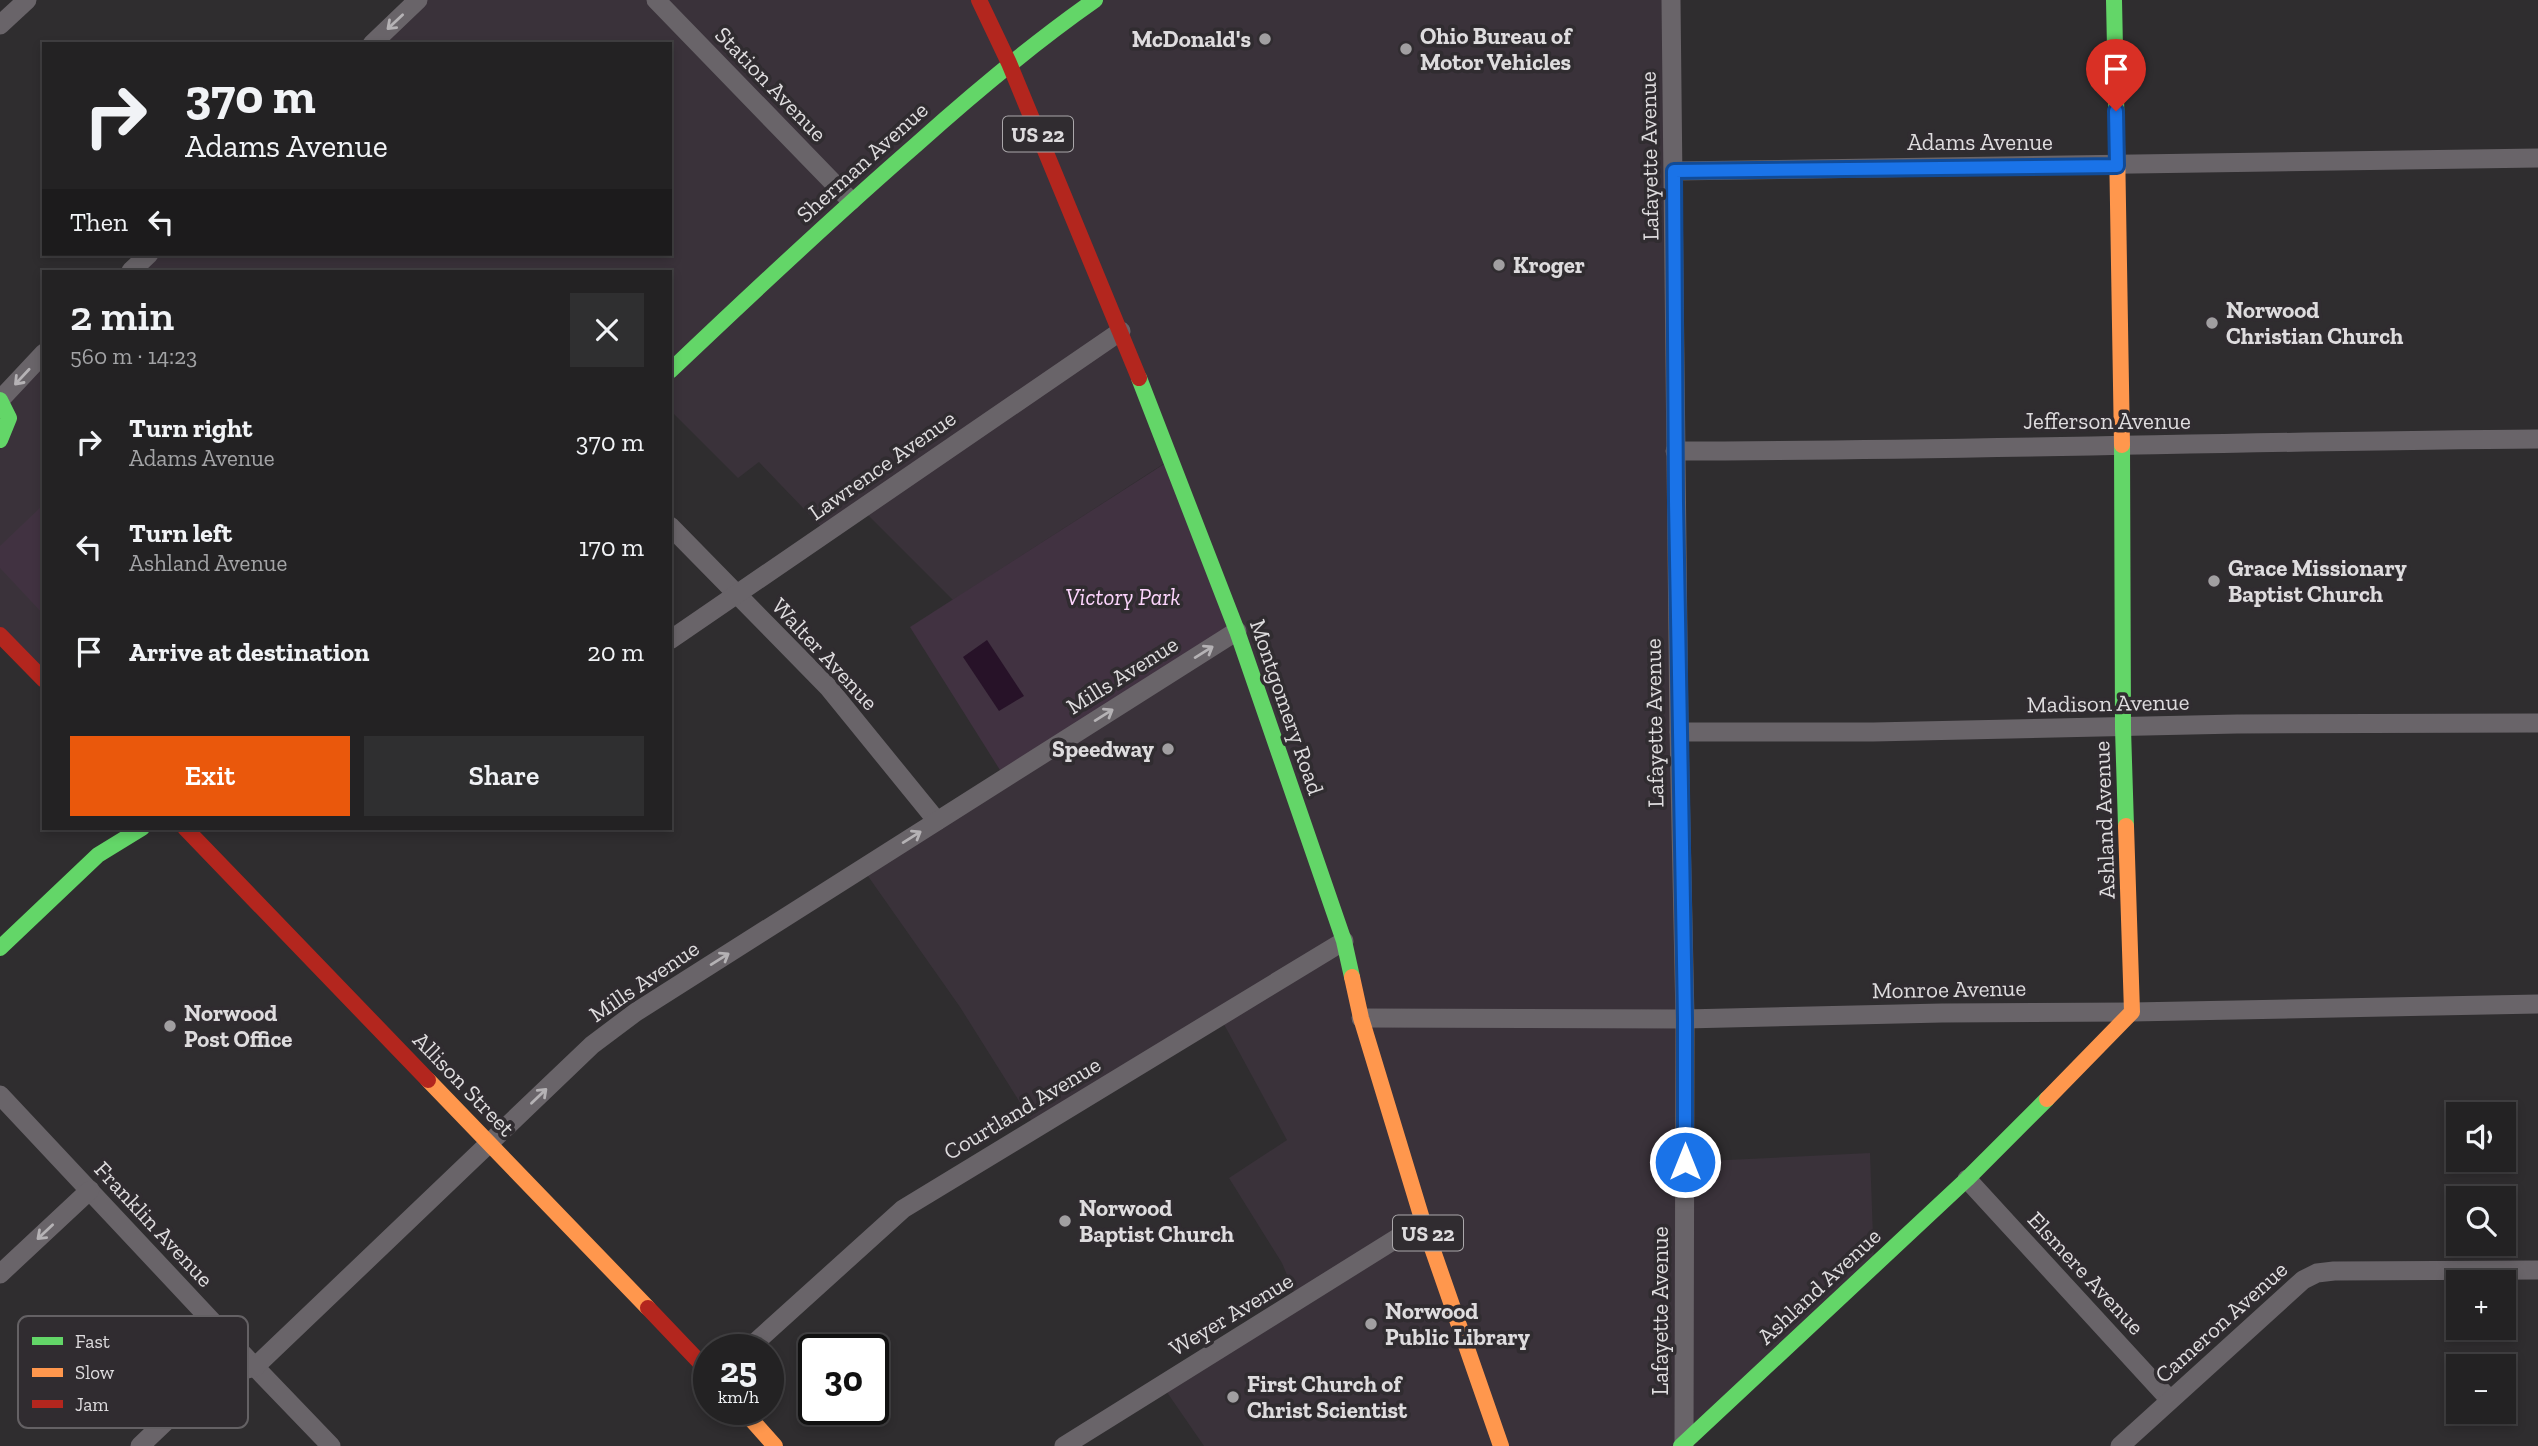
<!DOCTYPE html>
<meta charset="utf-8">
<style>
body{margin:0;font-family:"Zilla Slab",serif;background:#2f2f30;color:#f1f3f6;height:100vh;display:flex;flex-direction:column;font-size:26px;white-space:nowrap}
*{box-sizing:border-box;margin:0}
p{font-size:23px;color:#a3a4a6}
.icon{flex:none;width:38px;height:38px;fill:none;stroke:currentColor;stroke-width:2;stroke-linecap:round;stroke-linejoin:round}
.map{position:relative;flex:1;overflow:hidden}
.sheet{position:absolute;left:42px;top:270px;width:630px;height:560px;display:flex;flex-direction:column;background:#232223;border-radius:0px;box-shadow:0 4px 10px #0003,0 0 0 2px #403f41}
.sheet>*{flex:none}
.top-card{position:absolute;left:42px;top:42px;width:630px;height:214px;border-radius:0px;box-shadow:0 4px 10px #0003,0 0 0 2px #403f41;background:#232223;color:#f1f3f6;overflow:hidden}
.buttons{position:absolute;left:2446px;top:1102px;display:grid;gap:14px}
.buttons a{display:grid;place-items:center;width:70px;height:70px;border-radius:0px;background:#232223;box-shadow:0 4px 10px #0003,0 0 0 2px #403f41;font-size:35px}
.speed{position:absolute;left:693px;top:1334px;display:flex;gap:14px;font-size:35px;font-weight:700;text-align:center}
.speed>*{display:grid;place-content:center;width:91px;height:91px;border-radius:50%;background:#232223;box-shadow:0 4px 10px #0003,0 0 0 2px #403f41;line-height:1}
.speed small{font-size:18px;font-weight:400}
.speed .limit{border:4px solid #111;border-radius:10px;background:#fff;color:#111}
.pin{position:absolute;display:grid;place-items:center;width:60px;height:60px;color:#fff;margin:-72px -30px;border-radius:50% 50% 50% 0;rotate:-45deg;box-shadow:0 0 7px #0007}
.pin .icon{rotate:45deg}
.me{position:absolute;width:77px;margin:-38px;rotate:0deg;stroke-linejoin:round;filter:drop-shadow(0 0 5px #0008)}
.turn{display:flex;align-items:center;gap:24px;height:147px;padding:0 28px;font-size:32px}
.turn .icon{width:91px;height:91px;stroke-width:2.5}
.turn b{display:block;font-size:49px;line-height:60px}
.then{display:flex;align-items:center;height:66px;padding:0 28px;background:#0003;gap:14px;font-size:26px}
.round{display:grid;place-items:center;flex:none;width:74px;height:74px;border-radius:0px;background:#2f2f30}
.summary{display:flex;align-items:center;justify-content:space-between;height:119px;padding:0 28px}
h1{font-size:42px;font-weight:600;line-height:52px}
.action{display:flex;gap:14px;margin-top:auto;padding:14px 28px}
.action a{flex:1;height:80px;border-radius:0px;background:#ea580c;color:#fff;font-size:28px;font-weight:600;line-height:80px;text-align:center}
.action a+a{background:#2f2f30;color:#f1f3f6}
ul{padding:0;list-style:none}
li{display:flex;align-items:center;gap:21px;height:105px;padding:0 28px}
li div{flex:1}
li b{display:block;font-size:26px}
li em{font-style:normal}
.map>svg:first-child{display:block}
</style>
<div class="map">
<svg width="2538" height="1446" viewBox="0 0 2538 1446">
<rect width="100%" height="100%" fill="#2f2d2f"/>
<g fill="#3a323a">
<path d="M418,0H1671L1685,1162L1870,1153L1874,1265L1684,1446H1204L1162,1385L1298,1302L1282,1263L1229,1178L1287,1140L1220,1017L1036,1128L960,1007L863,869L1237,631L1171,459L953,600L862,509L827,533L759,462L738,478L670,410V271H131L149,254H670V44H372Z"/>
<path d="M44,353V680L0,635V400Z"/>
</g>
<g fill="#413241">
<path d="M1172,459L1237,631L1005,778L910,627Z"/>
<path d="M44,504V615L0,568V546Z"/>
</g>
<path fill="#271228" d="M987,640L1024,696L999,711L963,657Z"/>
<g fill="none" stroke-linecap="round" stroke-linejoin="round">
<g stroke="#696469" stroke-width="19">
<path d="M656,0L851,201"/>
<path d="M1671,0L1679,732L1685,1019L1684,1446"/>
<path d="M0,25L27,0"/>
<path d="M372,44L418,0"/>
<path d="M1674,171L2538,158"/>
<path d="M131,271L149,254"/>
<path d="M0,400L44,353"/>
<path d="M1675,451C1963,451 2250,441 2538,439"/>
<path d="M670,526L828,687L937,821"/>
<path d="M670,640L1121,331"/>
<path d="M1679,732H1873L2237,724L2538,723"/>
<path d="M1361,1018L1685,1019L1942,1013L2132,1012L2538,1004"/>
<path d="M0,1095L255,1367L331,1446"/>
<path d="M1967,1179L2170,1400"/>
<path d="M0,1274L90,1190"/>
<path d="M748,1349L903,1209L1344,941"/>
<path d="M140,1446L204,1385L221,1376L255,1367L592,1045L636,1012L1237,631"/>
<path d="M1064,1446L1423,1222"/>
<path d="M2120,1446L2303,1280L2317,1273L2334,1271L2538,1270"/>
</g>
<g stroke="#63d668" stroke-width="16">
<path d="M2114,0L2117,144"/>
<path d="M670,371C751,294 833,217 917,144C974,93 1032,44 1095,0"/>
<path d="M1139,378L1237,631L1344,941L1352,977"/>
<path d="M0,400L9,418L0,440"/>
<path d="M2122,445L2123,729L2126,826"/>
<path d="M0,948L98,855L142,828"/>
<path d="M1681,1446L1967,1179L2047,1099"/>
</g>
<g stroke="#ff974d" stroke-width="16">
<path d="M2117,144L2122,445"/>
<path d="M1352,977L1361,1018L1423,1222L1501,1446"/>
<path d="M428,1080L648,1308"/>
<path d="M2047,1099L2132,1012L2126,826"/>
<path d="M742,1409L775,1446"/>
</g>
<g stroke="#b3261e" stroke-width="16">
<path d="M979,0L1009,63L1139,378"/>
<path d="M0,635L44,680"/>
<path d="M185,828L428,1080"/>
<path d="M648,1308L709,1372"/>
</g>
</g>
<defs><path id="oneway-shaft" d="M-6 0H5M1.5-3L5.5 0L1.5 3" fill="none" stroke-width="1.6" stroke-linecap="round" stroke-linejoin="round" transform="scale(1.75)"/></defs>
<g stroke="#b5b2b5">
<use href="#oneway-shaft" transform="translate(395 22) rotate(137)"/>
<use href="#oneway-shaft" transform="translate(22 377) rotate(133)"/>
<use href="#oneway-shaft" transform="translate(1204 652) rotate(-32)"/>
<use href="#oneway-shaft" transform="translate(1104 715) rotate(-32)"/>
<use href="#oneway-shaft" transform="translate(912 837) rotate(-32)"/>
<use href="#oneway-shaft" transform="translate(720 959) rotate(-32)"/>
<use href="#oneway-shaft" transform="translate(539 1096) rotate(-44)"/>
<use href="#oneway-shaft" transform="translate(45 1232) rotate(137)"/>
</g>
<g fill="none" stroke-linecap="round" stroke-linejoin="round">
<defs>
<path id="route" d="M1685,1162V1019L1676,502L1674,171L2117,166L2116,111"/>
</defs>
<use href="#route" stroke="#114b97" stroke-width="18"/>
<use href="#route" stroke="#1a73e8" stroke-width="12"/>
</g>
<g fill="#a19fa1" stroke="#302c30" stroke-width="2.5">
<circle cx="1265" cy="39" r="7"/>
<circle cx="1406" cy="49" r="7"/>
<circle cx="1499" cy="265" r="7"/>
<circle cx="2212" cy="323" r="7"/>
<circle cx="2214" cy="581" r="7"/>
<circle cx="1168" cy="749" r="7"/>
<circle cx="170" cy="1026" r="7"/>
<circle cx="1065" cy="1221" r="7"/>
<circle cx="1371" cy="1324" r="7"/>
<circle cx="1233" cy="1397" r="7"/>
</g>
<g text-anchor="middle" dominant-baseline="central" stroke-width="7" stroke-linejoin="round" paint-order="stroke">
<g fill="#302c30" stroke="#aaa7aa" stroke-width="2">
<rect x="1003" y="116.5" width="70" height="35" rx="5"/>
<rect x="1393" y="1215.5" width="70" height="35" rx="5"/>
</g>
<g font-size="21" font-weight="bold" fill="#dedcde">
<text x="1038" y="134">US 22</text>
<text x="1428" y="1233">US 22</text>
</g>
<g font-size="23" font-weight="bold" fill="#dedcde" stroke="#302c30" text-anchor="start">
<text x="1420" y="36">Ohio Bureau of<tspan x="1420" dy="26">Motor Vehicles</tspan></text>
<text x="1251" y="39" text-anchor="end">McDonald's</text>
<text x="1513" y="265">Kroger</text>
<text x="2226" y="310">Norwood<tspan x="2226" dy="26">Christian Church</tspan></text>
<text x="2228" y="568">Grace Missionary<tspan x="2228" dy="26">Baptist Church</tspan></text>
<text x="1154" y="749" text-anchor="end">Speedway</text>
<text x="184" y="1013">Norwood<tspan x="184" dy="26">Post Office</tspan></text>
<text x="1079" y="1208">Norwood<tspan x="1079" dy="26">Baptist Church</tspan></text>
<text x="1385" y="1311">Norwood<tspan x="1385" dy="26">Public Library</tspan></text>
<text x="1247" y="1384">First Church of<tspan x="1247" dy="26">Christ Scientist</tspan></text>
</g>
<g font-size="23" fill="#dedcde" stroke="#302c30">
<text transform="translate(771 84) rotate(46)">Station Avenue</text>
<text x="1980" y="142">Adams Avenue</text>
<text transform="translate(1649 156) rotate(-91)">Lafayette Avenue</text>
<text transform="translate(862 162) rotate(-42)">Sherman Avenue</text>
<text x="2107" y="421">Jefferson Avenue</text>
<text transform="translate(882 465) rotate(-35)">Lawrence Avenue</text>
<text transform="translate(825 654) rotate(47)">Walter Avenue</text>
<text transform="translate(1122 675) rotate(-32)">Mills Avenue</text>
<text transform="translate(2108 703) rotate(-1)">Madison Avenue</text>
<text transform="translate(1287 707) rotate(71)">Montgomery Road</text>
<text transform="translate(1654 723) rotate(-91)">Lafayette Avenue</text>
<text transform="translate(2104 820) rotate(-92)">Ashland Avenue</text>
<text transform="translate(644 981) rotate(-34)">Mills Avenue</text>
<text transform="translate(1949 989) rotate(-1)">Monroe Avenue</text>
<text transform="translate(464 1084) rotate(46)">Allison Street</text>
<text transform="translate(1022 1108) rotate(-31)">Courtland Avenue</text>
<text transform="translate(154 1224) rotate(47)">Franklin Avenue</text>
<text transform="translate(2086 1273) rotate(47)">Elsmere Avenue</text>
<text transform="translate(1819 1286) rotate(-43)">Ashland Avenue</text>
<text transform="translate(1660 1311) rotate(-90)">Lafayette Avenue</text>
<text transform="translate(1231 1314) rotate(-31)">Weyer Avenue</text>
<text transform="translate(2221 1322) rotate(-42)">Cameron Avenue</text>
</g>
<g font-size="23" font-style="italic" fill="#fdd5fd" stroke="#302c30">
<text x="1123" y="597">Victory Park</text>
</g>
</g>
<rect x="18" y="1316" width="230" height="112" rx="10" fill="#302c30" stroke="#646164" stroke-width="2"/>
<rect x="32" y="1337" width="31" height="8" fill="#63d668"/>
<rect x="32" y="1368" width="31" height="9" fill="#ff974d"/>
<rect x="32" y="1400" width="31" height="8" fill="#b3261e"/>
<g font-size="19" fill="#dedcde">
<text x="75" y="1348">Fast</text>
<text x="75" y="1379">Slow</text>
<text x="75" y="1411">Jam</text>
</g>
</svg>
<div class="buttons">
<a><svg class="icon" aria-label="sound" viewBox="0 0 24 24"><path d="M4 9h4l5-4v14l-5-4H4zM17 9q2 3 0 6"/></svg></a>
<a><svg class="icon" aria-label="search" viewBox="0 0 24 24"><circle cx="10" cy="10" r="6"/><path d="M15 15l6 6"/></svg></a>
<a>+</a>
<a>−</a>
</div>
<div class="speed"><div>25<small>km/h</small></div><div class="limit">30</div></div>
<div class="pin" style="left:2116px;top:111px;background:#d93025"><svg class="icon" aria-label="arrive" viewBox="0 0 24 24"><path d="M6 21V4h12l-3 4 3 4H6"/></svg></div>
<svg class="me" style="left:1685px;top:1162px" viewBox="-20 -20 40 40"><circle r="17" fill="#1a73e8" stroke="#fff" stroke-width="3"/><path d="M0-11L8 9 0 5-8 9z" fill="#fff"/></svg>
<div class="top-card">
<div class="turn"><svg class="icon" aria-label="right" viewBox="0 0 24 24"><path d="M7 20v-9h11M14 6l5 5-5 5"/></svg><div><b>370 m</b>Adams Avenue</div></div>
<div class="then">Then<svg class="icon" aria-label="left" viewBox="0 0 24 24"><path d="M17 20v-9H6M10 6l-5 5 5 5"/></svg></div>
</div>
<section class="sheet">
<div class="summary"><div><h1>2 min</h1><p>560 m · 14:23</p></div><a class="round"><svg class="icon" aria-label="close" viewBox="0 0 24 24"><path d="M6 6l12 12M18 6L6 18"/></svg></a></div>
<ul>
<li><svg class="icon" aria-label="right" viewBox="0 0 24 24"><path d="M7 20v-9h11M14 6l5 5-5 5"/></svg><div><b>Turn right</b><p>Adams Avenue</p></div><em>370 m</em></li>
<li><svg class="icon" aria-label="left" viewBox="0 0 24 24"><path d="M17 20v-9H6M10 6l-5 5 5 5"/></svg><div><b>Turn left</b><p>Ashland Avenue</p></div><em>170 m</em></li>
<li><svg class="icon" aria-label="arrive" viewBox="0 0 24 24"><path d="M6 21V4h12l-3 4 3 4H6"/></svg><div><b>Arrive at destination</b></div><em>20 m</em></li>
</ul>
<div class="action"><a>Exit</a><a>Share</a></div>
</section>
</div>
